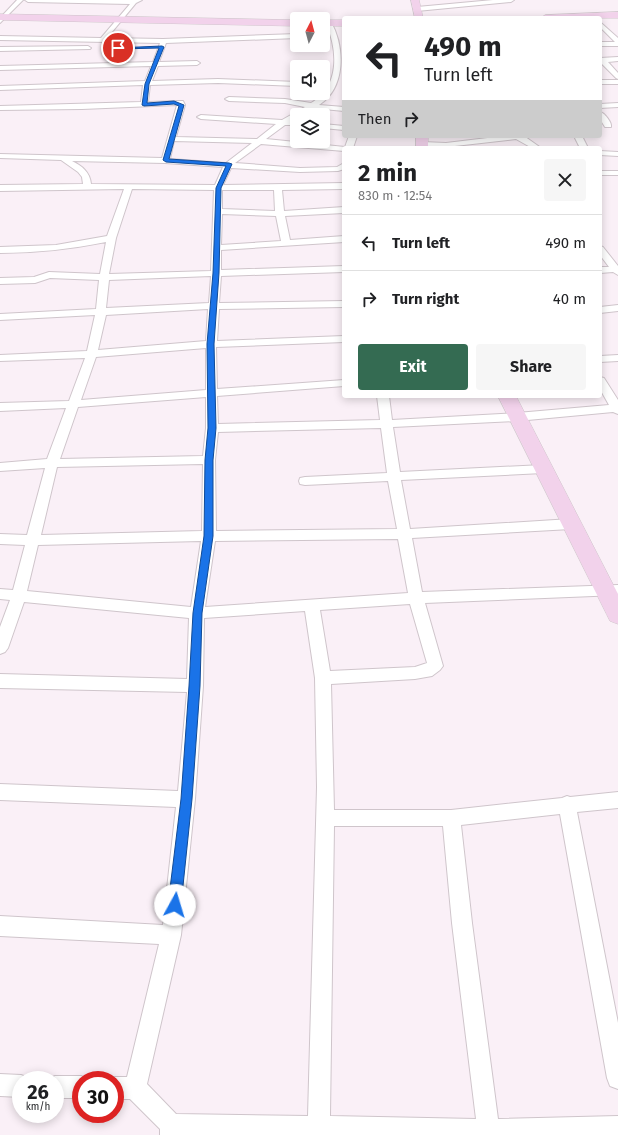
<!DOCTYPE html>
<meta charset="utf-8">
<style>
body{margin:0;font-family:"Fira Sans",sans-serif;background:#f6f6f6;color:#202124;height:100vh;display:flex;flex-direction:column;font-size:15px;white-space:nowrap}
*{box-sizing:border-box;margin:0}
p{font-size:13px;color:#757577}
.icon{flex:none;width:22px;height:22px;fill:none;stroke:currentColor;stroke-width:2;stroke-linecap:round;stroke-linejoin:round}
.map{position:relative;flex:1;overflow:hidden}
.sheet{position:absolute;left:342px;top:146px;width:260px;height:252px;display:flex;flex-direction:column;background:#fff;border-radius:4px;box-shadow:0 2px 10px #0003}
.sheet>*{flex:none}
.hud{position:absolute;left:342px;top:16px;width:260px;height:122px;border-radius:4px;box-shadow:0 2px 10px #0003;background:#fff;color:#202124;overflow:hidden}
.needle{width:26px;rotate:6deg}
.fabs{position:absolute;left:290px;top:12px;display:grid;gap:8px}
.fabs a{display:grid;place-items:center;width:40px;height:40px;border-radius:4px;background:#fff;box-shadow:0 2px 10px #0003;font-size:20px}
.speed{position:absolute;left:12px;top:1071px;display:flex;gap:8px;font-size:20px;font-weight:700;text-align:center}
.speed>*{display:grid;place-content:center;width:52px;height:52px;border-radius:50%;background:#fff;box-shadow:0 2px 10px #0003;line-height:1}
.speed small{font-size:10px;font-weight:400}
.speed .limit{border:6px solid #d22;background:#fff;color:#111}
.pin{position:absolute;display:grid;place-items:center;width:34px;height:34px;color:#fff;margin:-17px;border:2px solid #fff;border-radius:50%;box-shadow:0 1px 4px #0007}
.me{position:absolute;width:44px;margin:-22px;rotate:6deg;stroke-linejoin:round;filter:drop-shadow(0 0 3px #0008)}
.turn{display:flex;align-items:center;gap:14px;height:84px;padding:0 16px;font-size:18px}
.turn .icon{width:52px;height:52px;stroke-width:2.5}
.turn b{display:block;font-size:28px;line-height:34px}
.then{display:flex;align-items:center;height:38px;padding:0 16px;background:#0003;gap:8px;font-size:15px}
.round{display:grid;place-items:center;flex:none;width:42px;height:42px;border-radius:4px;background:#f6f6f6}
.summary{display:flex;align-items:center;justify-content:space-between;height:68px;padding:0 16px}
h1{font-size:24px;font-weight:700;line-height:30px}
.button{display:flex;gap:8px;margin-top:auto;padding:8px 16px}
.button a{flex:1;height:46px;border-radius:4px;background:#346b52;color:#fff;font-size:16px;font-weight:700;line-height:46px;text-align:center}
.button a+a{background:#f6f6f6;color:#202124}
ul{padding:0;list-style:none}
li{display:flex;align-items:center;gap:12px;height:56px;padding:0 16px;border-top:1px solid #e0e0e0}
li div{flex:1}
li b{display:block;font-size:15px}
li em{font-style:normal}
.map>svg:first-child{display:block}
</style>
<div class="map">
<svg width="618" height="1135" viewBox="0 0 618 1135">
<rect width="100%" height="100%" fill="#faf0f7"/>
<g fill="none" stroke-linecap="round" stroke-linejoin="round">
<defs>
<g id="street">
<path d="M17,0H23L0,23V18Z"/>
<path d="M25,0H142L136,3L107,38L163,39L297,34V38L166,43L159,62L197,61L200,63L197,65L158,66L152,81L218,79L297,82V86L218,83L150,85L148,102L180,101H183L185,105L176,137L257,139L276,124L201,119L197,117L201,115L282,120L305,107L285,103L229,101L225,99L229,97L285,99L311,103C340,86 338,51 326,23L327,22H331C345,47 346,88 319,105L344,107V111L313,108L302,115H297V118L290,122V125H285L266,139L345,147L349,136H357L353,148H344V151L261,144L235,163L300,168L337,167L344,163V169L338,171L300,172L231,168L223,185L344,183V189L282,190L284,211L344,207V213L285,216L290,240L344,236V242L221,250V270L344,266V272L221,276L219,303L344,301V307L219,309L217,341L344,336V342L216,347L217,389L344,380V386L217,396L218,424L380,420L377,396H389L392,420L517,413L609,405L600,389V377L604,378L618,400V414L613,412L517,421L393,427L400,472L543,465L547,466L549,469L547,472L543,473L401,480L410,529L571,519L576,521L578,524L576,527L571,529L412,538L422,592L618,585V595L425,603L443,666L440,670L432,676L415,679L331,684L334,810H451L562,798L567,796L570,797L618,792V808L577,812L618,1023V1089L610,1086L607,1078L560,814L461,825L472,923L498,1119L618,1116V1135H160V1129L130,1099H115V1080H108L115,1077H127L159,944L0,936V916L163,925L176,807L0,800V784L178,791L187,692L0,688V674L187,679L189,618L24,602L8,648L5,652L0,654V627L10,600L0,599V589L13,590L25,545L0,544V534L27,535L45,468L0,471V463L47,459L66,408L0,411V403L69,401L85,358L0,361V355L87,351L95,315L0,320V314L96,309L99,280L50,278L35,283L0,284V278L34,277L49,272L100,274L106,242C71,249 36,253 0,253V247L56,245L107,236L124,189L0,191V185L83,184L82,177L78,172L61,160L0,158V154L162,158L177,105L82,109L0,110V106L141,102L143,85L0,90V86L145,81L151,66L0,70V66L153,62L160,43L0,40V36L101,38L130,4L28,2ZM174,141L252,143L226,163L170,159ZM72,161L165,163L223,167L215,185L91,184C90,172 82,166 72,161ZM132,189L214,190L211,271L109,274L116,238ZM222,190H274L275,211L222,209ZM222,214L276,216L281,241L221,245ZM211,276L209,303L106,308L109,280ZM208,309L206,341L98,350L106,315ZM206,348V390L81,400L96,357ZM206,397V428L203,456L60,459L78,407ZM381,428L387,473L305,477L300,478L299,481L300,484L305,485L388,481L397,529L216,531L215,460L218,432ZM203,464L202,531L41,535L57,467ZM398,539L408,593L205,607L215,541ZM201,541L191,607L27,591L38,545ZM410,604L427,663L415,667L330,671L320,610ZM305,611L315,678L317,787L308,1116L176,1114L147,1084L181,935L195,799L203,686L204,618ZM334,826H443L452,923L476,1119L330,1116Z"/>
<path d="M493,0H514L511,2L417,11L414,9L417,7Z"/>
<path d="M600,22L618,38V46H600V42H615L600,27Z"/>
<path d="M88,46L91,48L90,49L0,51V47Z"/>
<path d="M618,57V61L608,62L618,73V79L616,78L600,62V58Z"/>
<rect x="600" y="80" width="18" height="4"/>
<path d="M618,103V107L600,108V104Z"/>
<path d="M600,112C605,113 612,123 611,127H605L600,119Z"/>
<path d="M323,124L344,126V130L323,128Z"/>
<path d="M504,136H524L541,148H532L516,139L446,147L422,146L418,144L422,142L446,143Z"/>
<path d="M574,136H582L588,148H580Z"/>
<path d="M600,151L618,152V156L600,155Z"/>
<rect x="600" y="171" width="18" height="4"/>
<path d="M600,246L603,247L618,266V275L613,272L600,273V267H609L600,255Z"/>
<path d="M618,305V311L600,313V307Z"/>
<path d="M618,355V361L600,362V356Z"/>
<path d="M0,1074L21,1075L29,1078V1080H21V1097L0,1096Z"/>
<path d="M55,1076H81L89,1080H81V1098H55V1080H47Z"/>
</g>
<g id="secondary">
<path d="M411,0H419L423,18H415Z"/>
<path d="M618,12V18H541L545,15Z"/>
<path d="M0,14L297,20V26L0,20Z"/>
<rect x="323" y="20" width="21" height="6"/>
<rect x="416" y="136" width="12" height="12"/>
<path d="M498,396H516L618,594V624L610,621L607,615Z"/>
</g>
</defs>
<use href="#street" stroke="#cfc5cb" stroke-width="2"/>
<use href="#secondary" stroke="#cfc5cb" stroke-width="1"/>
<use href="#street" fill="#fff" fill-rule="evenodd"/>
<use href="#secondary" fill="#f2d2eb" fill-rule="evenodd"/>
</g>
<path fill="#1a73e8" stroke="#114b97" d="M162,46L164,47L149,84L147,103L174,101L184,105L169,159L229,163L232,164L221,188L219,273L214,344L216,428L213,460V536L202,613L200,686L192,799L181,905L179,909L175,911L170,909L168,905L181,799L189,686L193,613L204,536L205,460L208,428L207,344L213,273L216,188L226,166L166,162L163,160L179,106L174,104L144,106L142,105L145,84L159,48L118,49L116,48Z"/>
</svg>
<div class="fabs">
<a><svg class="needle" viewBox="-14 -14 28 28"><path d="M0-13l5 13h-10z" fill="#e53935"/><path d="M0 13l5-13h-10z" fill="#757577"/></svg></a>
<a><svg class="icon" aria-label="sound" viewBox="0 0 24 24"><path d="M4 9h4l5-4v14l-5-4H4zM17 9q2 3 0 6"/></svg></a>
<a><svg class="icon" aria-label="layers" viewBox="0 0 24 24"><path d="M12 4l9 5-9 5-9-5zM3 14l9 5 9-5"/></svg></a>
</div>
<div class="speed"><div>26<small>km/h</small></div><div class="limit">30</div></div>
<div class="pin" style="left:118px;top:48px;background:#d93025"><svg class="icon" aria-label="arrive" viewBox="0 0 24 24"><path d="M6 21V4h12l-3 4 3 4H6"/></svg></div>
<svg class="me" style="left:175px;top:905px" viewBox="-20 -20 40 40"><circle r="19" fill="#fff"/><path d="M0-13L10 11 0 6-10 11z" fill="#1a73e8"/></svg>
<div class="hud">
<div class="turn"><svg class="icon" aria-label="left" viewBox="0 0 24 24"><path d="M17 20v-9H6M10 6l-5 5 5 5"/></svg><div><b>490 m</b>Turn left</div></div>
<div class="then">Then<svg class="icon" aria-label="right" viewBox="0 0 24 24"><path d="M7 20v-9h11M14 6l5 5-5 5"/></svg></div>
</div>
<section class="sheet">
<div class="summary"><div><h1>2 min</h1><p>830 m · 12:54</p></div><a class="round"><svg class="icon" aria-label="close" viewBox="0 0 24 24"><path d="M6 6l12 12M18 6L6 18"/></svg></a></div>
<ul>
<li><svg class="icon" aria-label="left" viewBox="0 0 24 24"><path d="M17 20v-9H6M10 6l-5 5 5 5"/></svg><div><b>Turn left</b></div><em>490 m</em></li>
<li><svg class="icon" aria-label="right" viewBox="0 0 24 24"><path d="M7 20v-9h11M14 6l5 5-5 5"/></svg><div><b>Turn right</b></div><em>40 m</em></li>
</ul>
<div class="button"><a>Exit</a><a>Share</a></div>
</section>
</div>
